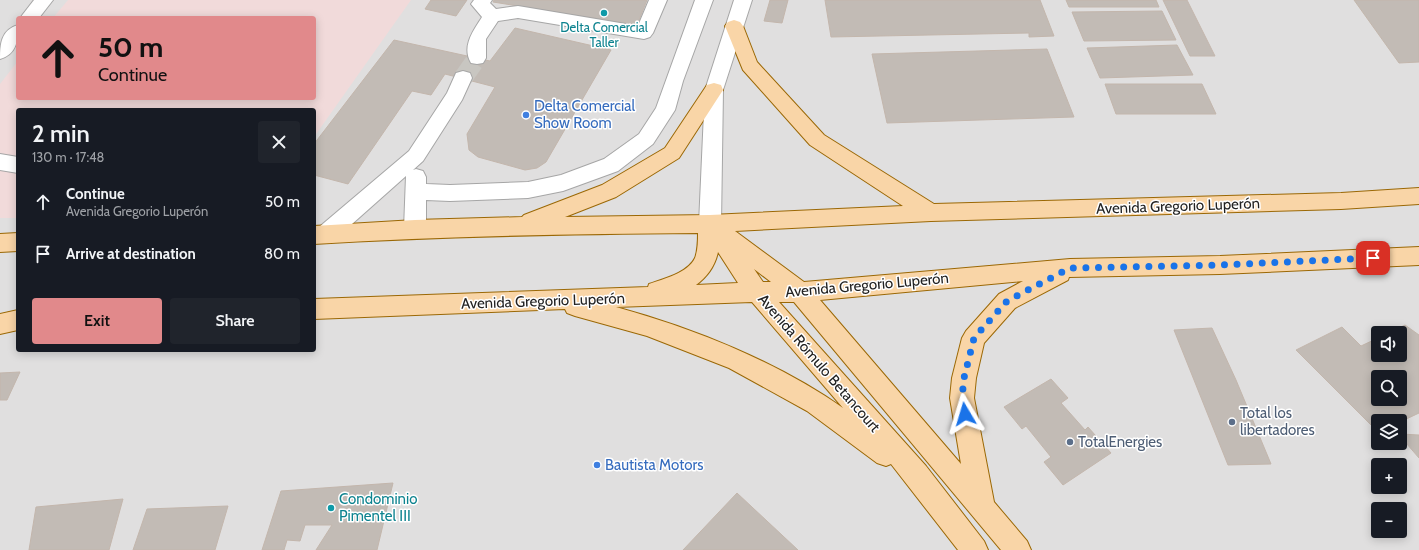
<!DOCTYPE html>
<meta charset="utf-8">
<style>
body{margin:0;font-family:Cabin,sans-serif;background:#20242c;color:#f1f3f6;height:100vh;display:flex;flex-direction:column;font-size:15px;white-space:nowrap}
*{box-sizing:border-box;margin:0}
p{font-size:13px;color:#9ea1a6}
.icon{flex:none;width:22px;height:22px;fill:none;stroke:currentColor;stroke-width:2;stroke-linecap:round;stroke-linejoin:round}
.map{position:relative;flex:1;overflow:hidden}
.drawer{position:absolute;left:16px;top:108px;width:300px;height:244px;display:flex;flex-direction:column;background:#171b24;border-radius:4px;box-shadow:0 2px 10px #0003}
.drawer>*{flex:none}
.banner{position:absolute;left:16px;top:16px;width:300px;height:84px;border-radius:4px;box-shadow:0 2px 10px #0003;background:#e1898b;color:#111;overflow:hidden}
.fabs{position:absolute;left:1371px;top:326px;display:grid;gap:8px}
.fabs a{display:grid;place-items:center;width:36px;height:36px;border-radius:4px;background:#171b24;box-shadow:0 2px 10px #0003;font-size:20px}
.pin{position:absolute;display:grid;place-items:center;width:34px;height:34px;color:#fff;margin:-17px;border-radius:8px;box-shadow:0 2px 6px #0006}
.me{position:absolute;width:44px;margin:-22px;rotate:353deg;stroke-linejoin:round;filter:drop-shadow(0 0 3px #0008)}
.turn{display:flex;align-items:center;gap:14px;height:84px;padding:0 16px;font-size:18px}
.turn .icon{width:52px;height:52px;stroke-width:2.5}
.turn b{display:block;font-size:28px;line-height:34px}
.round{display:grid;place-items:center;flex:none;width:42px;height:42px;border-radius:4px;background:#20242c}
.head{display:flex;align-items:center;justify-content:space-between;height:68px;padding:0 16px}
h1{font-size:24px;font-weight:600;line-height:30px}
.primary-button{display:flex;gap:8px;margin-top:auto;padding:8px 16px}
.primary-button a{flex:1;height:46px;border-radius:4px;background:#e1898b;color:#111;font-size:16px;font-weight:600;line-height:46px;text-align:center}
.primary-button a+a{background:#20242c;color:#f1f3f6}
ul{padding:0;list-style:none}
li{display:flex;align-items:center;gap:12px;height:52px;padding:0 16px}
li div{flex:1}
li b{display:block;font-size:15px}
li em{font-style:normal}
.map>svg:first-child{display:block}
</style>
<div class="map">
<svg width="1419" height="550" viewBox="0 0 1419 550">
<rect width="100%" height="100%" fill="#f2efe9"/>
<path fill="#e0dfdf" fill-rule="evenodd" d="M0,0H1419V550H0ZM18,18H314V98H18ZM18,110H314V350H18ZM1378,333H1400V355H1378ZM1378,377H1400V399H1378ZM1378,421H1400V443H1378ZM1378,465H1400V487H1378ZM1378,509H1400V531H1378Z"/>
<path fill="#f1dada" d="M68,0H411L314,137V110H18V218H0V84L18,61V98H314V18H53Z"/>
<g fill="#c2bbb5" stroke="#c3b6ac" fill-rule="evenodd">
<path d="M431,0H467L456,16L425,9Z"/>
<path d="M494,0H647L637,25L493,2Z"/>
<path d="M770,0H788L782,23L764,21Z"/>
<path d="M825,0H1040L1054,36L1029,37V33L831,37Z"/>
<path d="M1066,0H1156L1159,7H1069Z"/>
<path d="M1163,0H1187L1215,56H1190Z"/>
<path d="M1354,0H1419V62L1399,63Z"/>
<path d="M1162,11L1176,40L1084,41L1072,12Z"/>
<path d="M515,28L611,50L546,162L537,168L525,170L478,157L469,150L467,134L495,87L445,74L431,95L412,91L348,184L314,175V144L394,40L490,61Z"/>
<path d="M1177,45L1193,75L1100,78L1087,48Z"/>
<path d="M1047,49L1074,117L887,123L872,54Z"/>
<path d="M1105,84H1202L1216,114H1116Z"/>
<path d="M1405,325L1419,335V413L1400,422L1378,421V432L1296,350L1342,327L1361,346L1378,338V355H1400V333H1389ZM1378,377H1400V399H1378Z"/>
<path d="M1212,328L1236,380L1271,464L1228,465L1174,330Z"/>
<path d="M20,372L7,400H0V373Z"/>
<path d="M1051,379L1068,398L1061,403L1085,430L1088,427L1111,453L1063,485L1044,462L1051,457L1026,426L1022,429L1004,407Z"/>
<path d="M1400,434L1419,435V458L1400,436Z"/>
<path d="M393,483L377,550H316L332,525H305L300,541L287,540L284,550H262L281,491Z"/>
<path d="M737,493L798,550H683Z"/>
<path d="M123,499L109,550H29L36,507Z"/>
<path d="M228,506L215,550H133L147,509Z"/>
</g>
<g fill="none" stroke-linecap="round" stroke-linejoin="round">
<path stroke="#c8c6c1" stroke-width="19" stroke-dasharray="19 10" stroke-linecap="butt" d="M463,78L477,58"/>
<defs>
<g id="minor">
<path d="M34,0H53L39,18H20Z"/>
<path d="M474,0H492L490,3L496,9L518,6L638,26L649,0H667L653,33L650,37L644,39L518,18L498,21L486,39V58L483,63L477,64L471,63C461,46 474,30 482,17L471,4Z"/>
<path d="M695,0H713L683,81L675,110L653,144L618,171L563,191L528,198L450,201L426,200V229L422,235L415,238L408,235L404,229L406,176L334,240L326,243L318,240L315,234L318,228L409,151L447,93L456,73L463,71L470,73L472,78L462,100L423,161L413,170L416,169L423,171L426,177V184L450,185L528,182L561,175L604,159L639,134L656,108Z"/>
<path d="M734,0H752L723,90L721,224L717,230L710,233L703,230L699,224L705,90Z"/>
<path d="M18,25C18,40 17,54 0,59C0,44 1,30 18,25Z"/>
<path d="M0,154L18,157V173L0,170Z"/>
</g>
<g id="major">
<path d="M734,20L740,22L743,26L757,62L824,135L934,204L1341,193L1419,188V204L1341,209L931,221L735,231L804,282L1070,259L1220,256L1419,247V265L1220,274L1069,277L1068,280L1015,308L984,343L976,378L974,398L994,502L1027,541L1031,550H1001L794,302H779L926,466L984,541L988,550H958L891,464L886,466L877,463L807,411L729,368L647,336L575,316L567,313L565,309L314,319V299L648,287L649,284C663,279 688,273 695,258C698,250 698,241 698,233C570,234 442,236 314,244V226L415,220L522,217L524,215L602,185L665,148L707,85L714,83L721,85L723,90L679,158L616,197L565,217L710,215L903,206L810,145L743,70L725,26L728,22ZM718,252L738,283L696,285C707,277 715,266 718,252ZM754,269L771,282H763ZM1023,281L999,294L966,331L962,338L952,378L950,398L961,464L820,300ZM752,302L843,408C778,362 693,328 616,307Z"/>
<path d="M18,233V251L0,252V234Z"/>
<path d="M18,310V330L0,334V314Z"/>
</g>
</defs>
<use href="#minor" stroke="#a6a6a6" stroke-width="2"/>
<use href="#major" stroke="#9b6805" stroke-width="2"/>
<use href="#minor" fill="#fff" fill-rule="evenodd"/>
<use href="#major" fill="#f9d5a7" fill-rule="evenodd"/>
</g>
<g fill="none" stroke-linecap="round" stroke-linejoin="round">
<path stroke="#1a73e8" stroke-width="7" stroke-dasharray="0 12.6" d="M965,414L962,398L964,378L974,338L1007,301L1070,268L1220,265L1373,258"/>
</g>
<g fill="#0f9aa8" stroke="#fff" stroke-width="1.5">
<circle cx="604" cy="13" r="4"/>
<circle cx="331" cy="508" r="4"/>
</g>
<g fill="#3f7fe0" stroke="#fff" stroke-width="1.5">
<circle cx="526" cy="115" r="4"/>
<circle cx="597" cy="465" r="4"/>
</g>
<g fill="#5c6f8a" stroke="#fff" stroke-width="1.5">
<circle cx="1232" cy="422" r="4"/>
<circle cx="1070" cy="442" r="4"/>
</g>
<g text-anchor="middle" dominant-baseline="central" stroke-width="3" stroke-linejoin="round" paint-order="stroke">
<g font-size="13" fill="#0d838f" stroke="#fff">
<text x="604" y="27">Delta Comercial<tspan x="604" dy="15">Taller</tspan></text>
</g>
<g font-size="15" fill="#366cbe" stroke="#fff" text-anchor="start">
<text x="534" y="106">Delta Comercial<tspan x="534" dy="17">Show Room</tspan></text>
<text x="605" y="465">Bautista Motors</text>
</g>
<g font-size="15" fill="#222" stroke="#fff">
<text transform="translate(1178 206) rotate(-2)">Avenida Gregorio Luperón</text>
<text transform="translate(867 285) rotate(-5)">Avenida Gregorio Luperón</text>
<text transform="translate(543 301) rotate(-2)">Avenida Gregorio Luperón</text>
<text transform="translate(819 363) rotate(49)">Avenida Rómulo Betancourt</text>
</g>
<g font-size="15" fill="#4e5e75" stroke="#fff" text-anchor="start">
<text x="1240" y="413">Total los<tspan x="1240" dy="17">libertadores</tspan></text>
<text x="1078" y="442">TotalEnergies</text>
</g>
<g font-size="15" fill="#0d838f" stroke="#fff" text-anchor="start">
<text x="339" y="499">Condominio<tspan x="339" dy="17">Pimentel III</tspan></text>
</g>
</g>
</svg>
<div class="fabs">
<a><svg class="icon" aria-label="sound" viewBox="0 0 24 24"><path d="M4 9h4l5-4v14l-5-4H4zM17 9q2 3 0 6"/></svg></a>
<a><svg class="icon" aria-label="search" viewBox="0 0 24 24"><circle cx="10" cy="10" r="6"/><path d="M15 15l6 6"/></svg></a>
<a><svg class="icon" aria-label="layers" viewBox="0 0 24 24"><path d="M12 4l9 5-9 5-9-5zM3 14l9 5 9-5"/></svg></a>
<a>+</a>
<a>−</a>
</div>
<div class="pin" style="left:1373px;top:258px;background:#d93025"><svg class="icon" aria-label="arrive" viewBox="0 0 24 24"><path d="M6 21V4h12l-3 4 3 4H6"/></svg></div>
<svg class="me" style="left:965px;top:414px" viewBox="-20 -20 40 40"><path d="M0-17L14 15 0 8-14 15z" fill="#1a73e8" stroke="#fff" stroke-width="4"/></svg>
<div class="banner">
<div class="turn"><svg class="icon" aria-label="ahead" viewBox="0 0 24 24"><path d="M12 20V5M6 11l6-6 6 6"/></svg><div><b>50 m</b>Continue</div></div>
</div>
<section class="drawer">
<div class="head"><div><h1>2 min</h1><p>130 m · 17:48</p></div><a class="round"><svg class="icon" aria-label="close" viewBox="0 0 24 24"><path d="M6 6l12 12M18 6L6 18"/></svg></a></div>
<ul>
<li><svg class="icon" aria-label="ahead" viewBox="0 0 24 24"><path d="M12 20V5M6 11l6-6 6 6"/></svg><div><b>Continue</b><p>Avenida Gregorio Luperón</p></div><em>50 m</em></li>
<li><svg class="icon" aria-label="arrive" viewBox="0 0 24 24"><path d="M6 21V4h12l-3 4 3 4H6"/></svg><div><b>Arrive at destination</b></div><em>80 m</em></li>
</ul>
<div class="primary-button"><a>Exit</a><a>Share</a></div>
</section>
</div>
